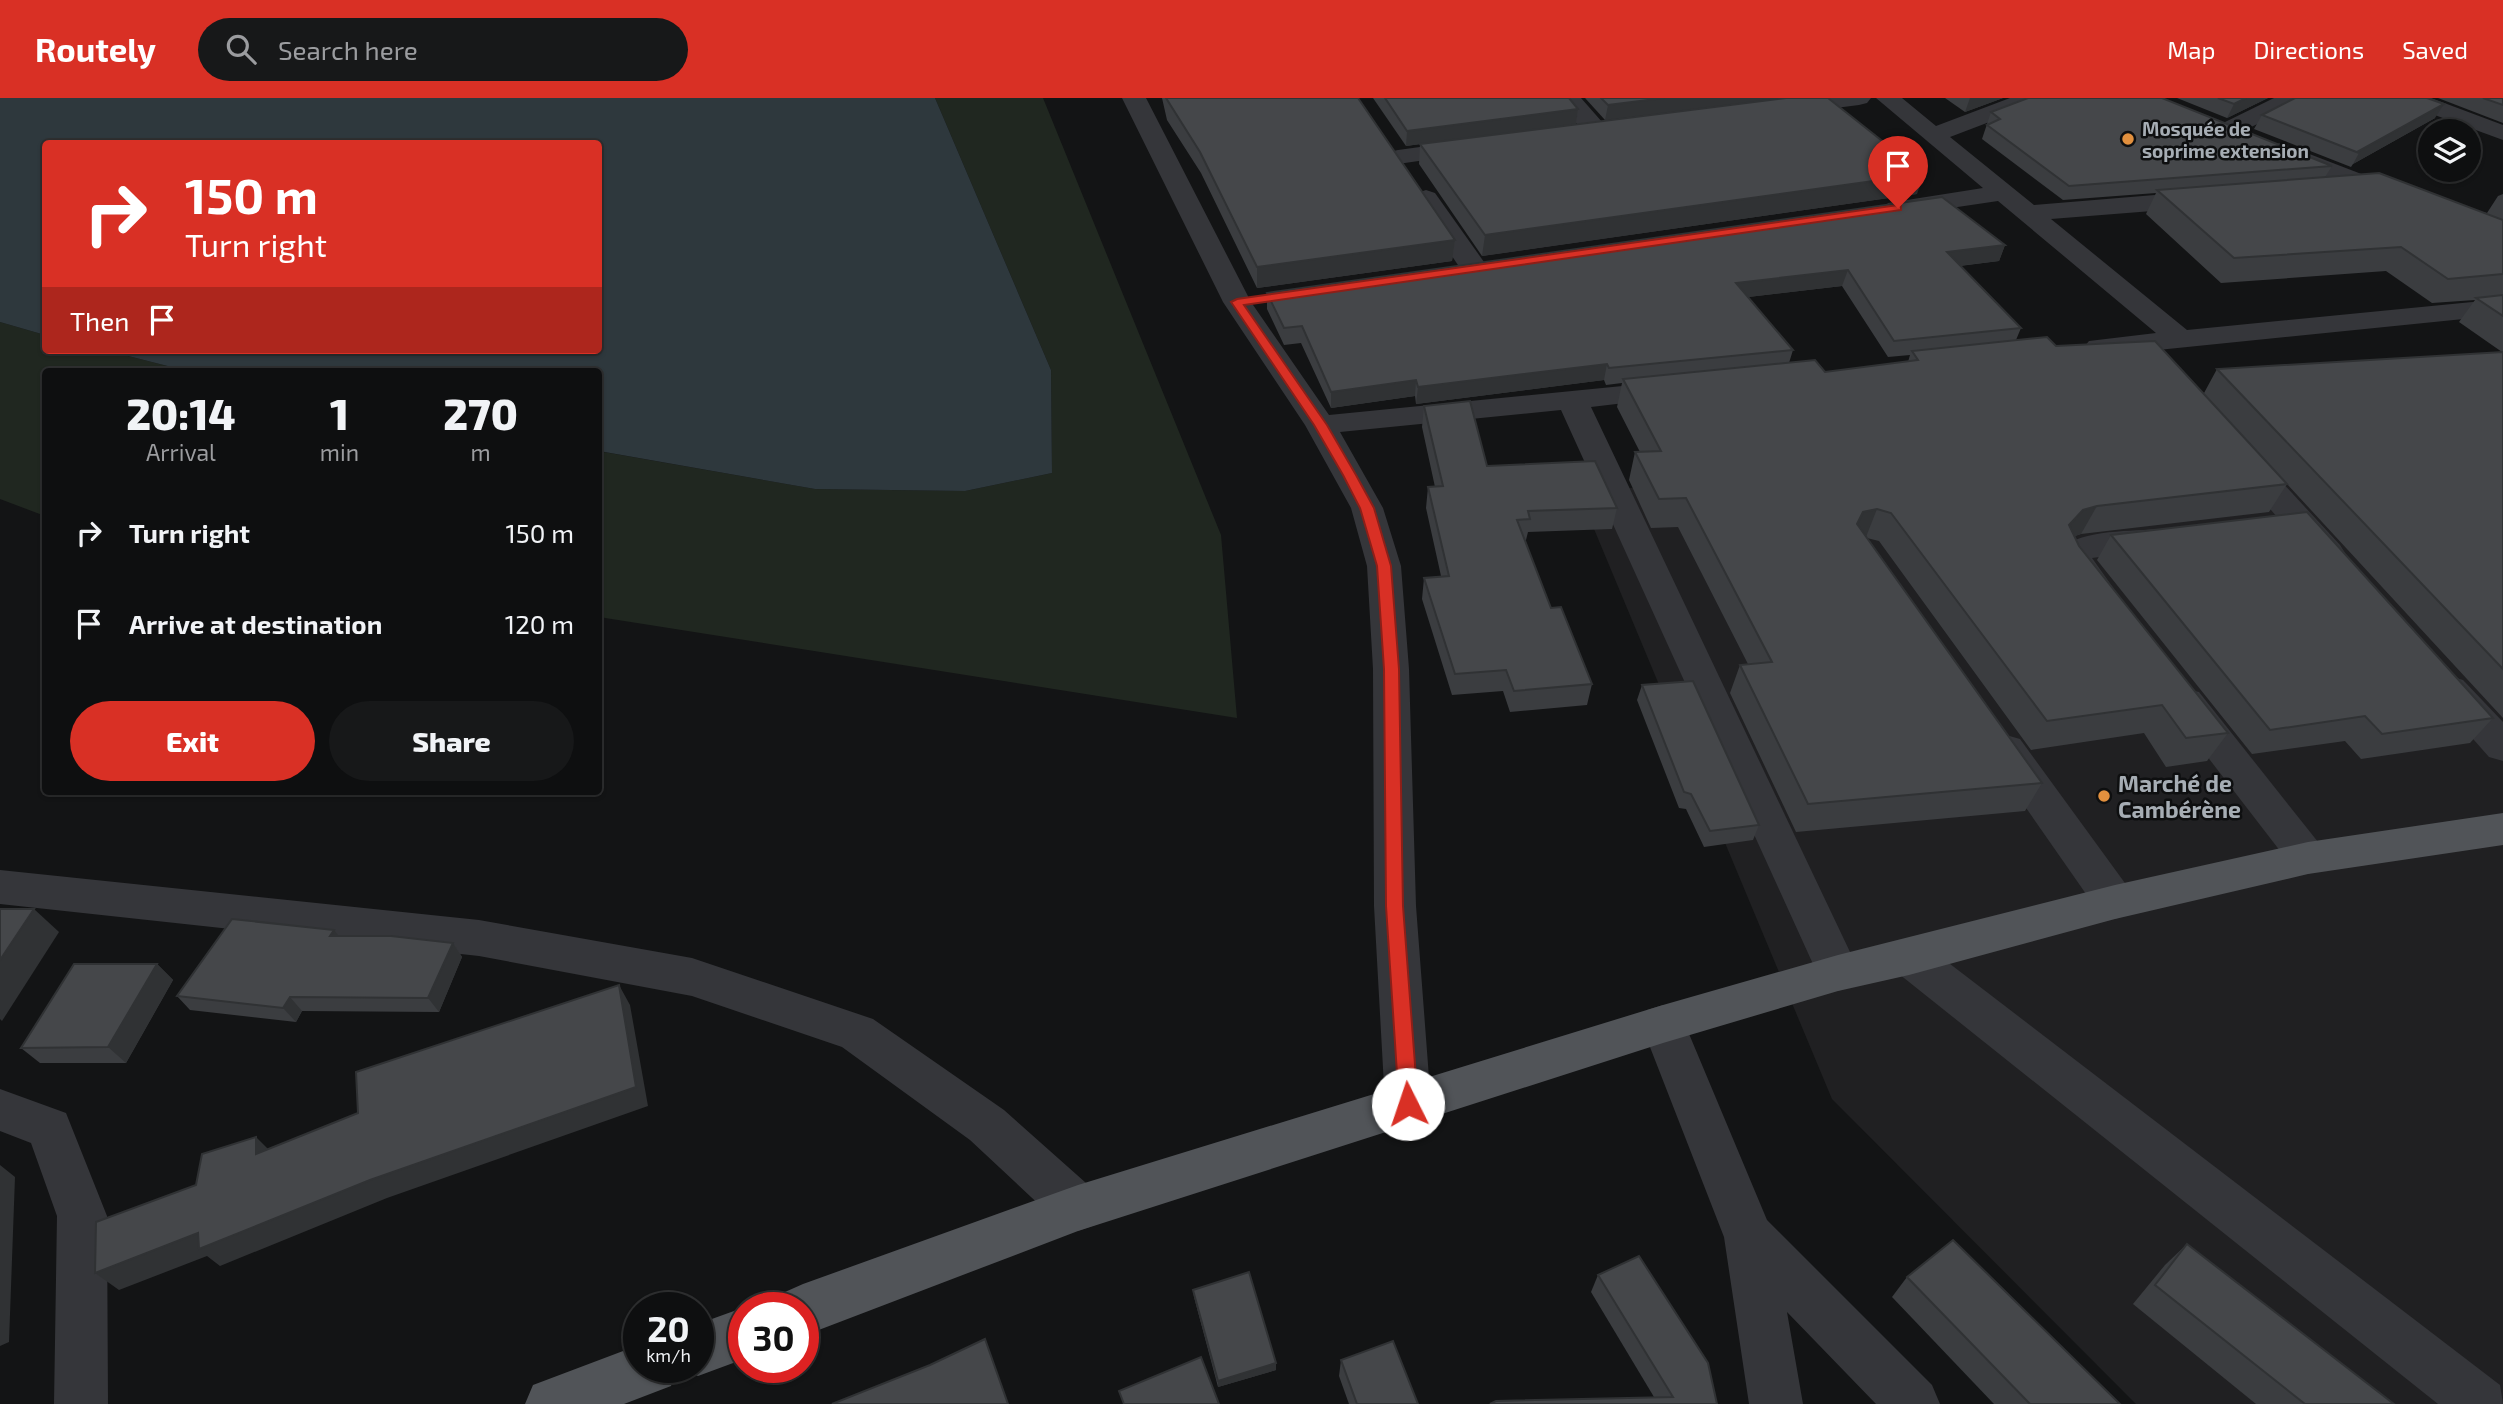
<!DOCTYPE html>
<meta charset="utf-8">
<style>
body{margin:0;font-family:"Exo 2",sans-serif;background:#171819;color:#f1f3f6;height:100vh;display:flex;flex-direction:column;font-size:26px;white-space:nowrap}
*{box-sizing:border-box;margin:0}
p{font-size:23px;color:#9b9c9f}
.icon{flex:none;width:38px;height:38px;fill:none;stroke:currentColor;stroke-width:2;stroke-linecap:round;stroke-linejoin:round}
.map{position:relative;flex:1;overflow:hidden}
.side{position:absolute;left:42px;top:270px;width:560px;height:427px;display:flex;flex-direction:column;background:#0e0f10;border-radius:7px;box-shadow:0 2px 5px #0004,0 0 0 2px #2e2f30}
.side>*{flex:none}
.top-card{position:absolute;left:42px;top:42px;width:560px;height:214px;border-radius:7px;box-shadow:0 2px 5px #0004,0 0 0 2px #2e2f30;background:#d93025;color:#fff;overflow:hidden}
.fabs{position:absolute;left:2418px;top:21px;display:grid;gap:14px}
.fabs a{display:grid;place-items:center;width:63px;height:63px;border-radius:50%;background:#0e0f10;box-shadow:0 2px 5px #0004,0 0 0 2px #2e2f30;font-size:35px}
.speed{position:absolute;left:623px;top:1194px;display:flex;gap:14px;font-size:35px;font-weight:700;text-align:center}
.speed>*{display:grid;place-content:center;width:91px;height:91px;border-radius:50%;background:#0e0f10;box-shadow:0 2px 5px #0004,0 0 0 2px #2e2f30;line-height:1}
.speed small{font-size:18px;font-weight:400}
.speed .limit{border:10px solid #d22;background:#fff;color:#111}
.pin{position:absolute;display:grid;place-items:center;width:60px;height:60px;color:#fff;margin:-72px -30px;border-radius:50% 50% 50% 0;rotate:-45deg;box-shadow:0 0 7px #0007}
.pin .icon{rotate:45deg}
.me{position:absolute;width:77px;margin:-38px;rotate:356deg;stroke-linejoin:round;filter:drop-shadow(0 0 5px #0008)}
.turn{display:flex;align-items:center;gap:24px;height:147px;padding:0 28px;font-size:32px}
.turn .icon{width:91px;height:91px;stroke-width:2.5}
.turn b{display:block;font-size:49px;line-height:60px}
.then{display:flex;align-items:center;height:66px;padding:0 28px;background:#0003;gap:14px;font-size:26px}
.eta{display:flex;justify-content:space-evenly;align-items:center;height:119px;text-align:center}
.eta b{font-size:42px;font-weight:800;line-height:49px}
.cta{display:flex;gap:14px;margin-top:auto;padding:14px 28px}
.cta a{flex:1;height:80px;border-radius:42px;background:#d93025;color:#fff;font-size:28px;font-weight:800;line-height:80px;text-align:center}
.cta a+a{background:#171819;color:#f1f3f6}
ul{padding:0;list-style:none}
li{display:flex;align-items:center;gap:21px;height:91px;padding:0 28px}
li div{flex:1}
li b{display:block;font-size:26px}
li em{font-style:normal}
header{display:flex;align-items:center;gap:42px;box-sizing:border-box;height:98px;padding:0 35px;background:#d93025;color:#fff}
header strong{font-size:33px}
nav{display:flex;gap:38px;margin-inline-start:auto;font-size:24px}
.search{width:490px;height:63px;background:#171819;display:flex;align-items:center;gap:18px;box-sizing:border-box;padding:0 24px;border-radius:38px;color:#9b9c9f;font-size:26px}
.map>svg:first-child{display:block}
</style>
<header>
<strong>Routely</strong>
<div class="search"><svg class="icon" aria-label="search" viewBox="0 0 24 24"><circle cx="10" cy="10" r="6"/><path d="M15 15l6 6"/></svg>Search here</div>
<nav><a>Map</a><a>Directions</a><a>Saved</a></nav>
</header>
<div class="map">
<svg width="2503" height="1306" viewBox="0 0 2503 1306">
<rect width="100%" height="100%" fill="#131415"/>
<path fill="#202022" d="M2503,306V1306H2136L1832,1001L1579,395Z"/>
<g fill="#202720">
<path d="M935,0H1043L1221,437L1237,620L599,519L598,353L815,391L965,393L1052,375L1051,272Z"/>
<path d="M0,224L45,237L46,252H105L187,273H46L45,418L0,401Z"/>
</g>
<path fill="#2e383d" d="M0,0H935L1051,272L1052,375L965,393L815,391L599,353L598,273H187L105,252H598V46H46L45,237L0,224Z"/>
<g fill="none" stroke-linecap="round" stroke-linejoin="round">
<g fill="#35363a" fill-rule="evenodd">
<path d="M1122,0H1146L1251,204L1329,317L1673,283L1684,286L1688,292L1684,298L1591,309L1860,875L1853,888L1838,893L1823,888L1561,312L1340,334L1383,410L1401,468L1409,571L1416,808L1431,1006L1425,1021L1408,1027L1391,1021L1385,1006L1374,808L1373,571L1367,468L1351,410L1305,327L1223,204Z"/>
<path d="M1556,0H1581L1610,33L1606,38C1586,43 1568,16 1556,0Z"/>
<path d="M1804,0H1871L1867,5L1859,7L1781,17L1773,15L1769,10L1773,5Z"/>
<path d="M1876,0H1902L1936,28L2010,0H2043L2039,5L1950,39L2034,107L2203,93L2212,96L2216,101L2212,106L2203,109L2051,121L2187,232L2503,201V217L2099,258L2089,255L2084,249L2089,243L2156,235L1998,103L1897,118L1888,115L1884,110L1888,105L1983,90Z"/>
<path d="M2274,0H2304L2300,5L2237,36L2229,38L2221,36L2217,31L2221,26Z"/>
<path d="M2398,0H2431L2503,27V42L2402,5Z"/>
<path d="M1471,42L1480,44L1483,49L1480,54L1398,66L1389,64L1386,59L1389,54L1398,52Z"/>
<path d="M2281,45L2403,92L2407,97L2403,102L2394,105L2385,102L2272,57L2269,52L2272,47Z"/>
<path d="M1426,92L1435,95L1484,164L1488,170L1484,176L1474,178L1464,176L1413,100L1417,95Z"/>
<path d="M2244,352L2255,355L2340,447L2345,455L2340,463L2328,466L2316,463L2233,369L2228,362L2233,355Z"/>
<path d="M2155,431L2167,434L2172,442L2167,450L2092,460L2114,491L2109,499C2081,507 2066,480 2057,456C2073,431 2127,434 2155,431Z"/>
<path d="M2450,578L2463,582L2503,624V663L2489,659L2437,600L2431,591L2437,582Z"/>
<path d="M2186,591L2199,594L2322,749L2329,760L2322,771L2308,776L2294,771L2173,614L2167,604L2173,594Z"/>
<path d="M2006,637L2020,641L2130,792L2136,804L2130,816L2115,821L2100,816L1992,661L1987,651L1992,641Z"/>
<path d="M0,772L479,822L692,860L873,921L1004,1012L1095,1093L1103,1110L1095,1127L1078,1133L1061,1127L970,1042L842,949L692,898L479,858L0,806Z"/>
<path d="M1909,841L1924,846L2500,1287L2503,1306H2438L1894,872L1887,859L1894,846Z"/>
<path d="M1663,907L1679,912L1767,1122L1932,1287L1940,1306H1876L1787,1214L1803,1306H1749L1724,1139L1641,926L1647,912Z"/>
<path d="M0,991L66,1015L107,1118L108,1306H54L57,1118L31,1045L0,1033Z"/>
</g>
<g fill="#515458" fill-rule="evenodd">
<path d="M2503,715V747L2308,776L2115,821L1909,877L1838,893L1663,945L1078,1133L803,1238V1209H778L785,1194L803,1186L1078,1087L1663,907L1838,857L2115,787L2308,744Z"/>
<path d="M745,1209L744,1261L698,1278L679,1271L698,1269V1226Z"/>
<path d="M639,1247V1269H678L671,1288L624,1306H525L533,1287Z"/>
</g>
</g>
<g fill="#3b3d40" fill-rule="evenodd">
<path d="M1162,0H1358L1455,142L1452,163L1257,190L1201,75L1167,22Z"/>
<path d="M1373,0H1569L1578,11L1576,26L1917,96L1482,158L1419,66L1420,46L1406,48Z"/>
<path d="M1585,0H1783L1605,22Z"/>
<path d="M1945,0H2003L1965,14Z"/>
<path d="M2177,0H2268L2227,20Z"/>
<path d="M2438,0H2503V25Z"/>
<path d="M1991,14L2332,68L2325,79L2487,115L2498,98L2503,96V620L2287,386L2269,414L2081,436L2075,438L2079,448L2228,635L2207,663L2166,669L2144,635L2031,652L1879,443L1867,440L2042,685L2025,713L1796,734L1730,595L1740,567L1748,566L1678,429L1651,430L1629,382L1635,354H1640L1617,309L1622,285L1606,287L1604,282L1416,306L1415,298L1331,310L1301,245L1284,247L1267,211V195L2005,147L1999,163L1960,168L2021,230L2016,242L2056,248L2204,295L2217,271L2502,254L2459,224L2475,202L2432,205L2386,173L2221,185L2146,116L2156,95L2063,102L1982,41ZM1842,188L1888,259L1910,257L1908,264L1825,274L1789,265L1793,252L1748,199Z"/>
<path d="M2262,17L2435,20L2353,66L2351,69L2254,31Z"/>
<path d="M1424,308L1487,368L1617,410L1612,431L1528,434L1526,442H1525L1551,510L1592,586L1587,607L1510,614L1503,593L1452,597L1422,501L1424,480L1441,478L1426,410L1428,389H1435L1422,329Z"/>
<path d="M2111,437L2493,620L2470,645L2361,661L2345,643L2252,656L2097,462Z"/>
<path d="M1642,587L1759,727L1753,742L1704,749L1686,711L1679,710L1637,602Z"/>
<path d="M338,838L453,845L462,859L439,914L302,913L296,924L190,912L177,898Z"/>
<path d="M157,866L173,882L126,965H40L21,950Z"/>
<path d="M2187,1146L2394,1306H2256L2133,1206L2165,1167Z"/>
<path d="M1598,1177L1717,1306L1654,1299L1591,1194Z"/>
<path d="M1907,1179L2120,1306H1994L1892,1199Z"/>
<path d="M1193,1192L1276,1265V1272L1218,1289L1194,1199Z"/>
<path d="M1341,1262L1418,1306H1349L1339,1278Z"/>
</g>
<g fill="#303234">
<path d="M1664,0H1783L1605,22L1608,7Z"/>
<path d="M1970,0H2003L1965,14Z"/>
<path d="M2246,0H2268L2227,20L2234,6Z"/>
<path d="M2444,6L2435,20L2353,66L2359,55L2357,54Z"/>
<path d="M1578,11L1576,26L1406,48L1407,33Z"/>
<path d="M1924,76L1917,96L1482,158L1485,137Z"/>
<path d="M1455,142L1452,163L1257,190V169Z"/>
<path d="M2005,147L1999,163L1941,170L1947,154Z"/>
<path d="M1848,172L1842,188L1732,201L1736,185Z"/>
<path d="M1607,266L1604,282L1416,306L1418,289Z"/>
<path d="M1416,282L1415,298L1331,310V294Z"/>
<path d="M2097,408L2081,436L2068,440L2069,427L2083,412Z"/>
<path d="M1877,411L1866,439L1857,426L1863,414Z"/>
<path d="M34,811L59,834L2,923L0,921V862Z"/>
<path d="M334,832L345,846L330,838Z"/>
<path d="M453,845L462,859L439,914L428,900Z"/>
<path d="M157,866L173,882L126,965L108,949Z"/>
<path d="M619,887L630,907L648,1008L387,1100L220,1168L207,1158L119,1192L95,1175Z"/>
<path d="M290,899L302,913L296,924L283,910Z"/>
<path d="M256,1039L275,1058L256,1056Z"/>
<path d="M0,1067L15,1079L9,1244L0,1248Z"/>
<path d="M1276,1265V1272L1218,1289V1283Z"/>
</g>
<g fill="#45474a" stroke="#303234" stroke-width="2">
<path d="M1166,0H1358L1455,142L1257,169L1200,54Z"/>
<path d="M1385,0H1569L1578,11L1407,33Z"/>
<path d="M1601,0H1664L1608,7Z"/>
<path d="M1786,0H1828L1924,76L1485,137L1420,46Z"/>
<path d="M2028,0H2162L2332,68L2069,88L1987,27L2000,21L1991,14Z"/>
<path d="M2218,0H2246L2234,6Z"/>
<path d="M2295,0H2427L2444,6L2357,54L2359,55L2262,17Z"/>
<path d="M2483,0H2503V7Z"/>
<path d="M2379,75L2503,122V176L2448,181L2401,149L2234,160L2157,92Z"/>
<path d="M1942,99L2005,147L1947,154L2021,230L1894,243L1848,172L1736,185L1793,252L1609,270L1607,266L1418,289L1416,282L1331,294L1302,228L1284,230L1267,195Z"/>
<path d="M2503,197V218L2476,200Z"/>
<path d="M2047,239L2056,248L2155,243L2287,386L2097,408L2083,412L2069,427L2079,448L2228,635L2186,640L2162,607L2047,623L1891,415L1877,411L1863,414L1857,426L2042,685L1808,706L1740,567L1772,564L1686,400L1659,401L1635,354L1661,353L1623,281L1815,262L1825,274L1918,262L1912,253Z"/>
<path d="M2503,254V571L2217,271Z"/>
<path d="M1470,303L1487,368L1595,363L1617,410L1528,413L1530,421L1517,422L1551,510L1561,509L1592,586L1514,593L1506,572L1455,576L1424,480L1449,478L1428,389L1443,388L1424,308Z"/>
<path d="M2307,414L2493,620L2382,636L2365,618L2270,632L2111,437Z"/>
<path d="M1693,583L1759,727L1710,733L1691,696L1684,694L1642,587Z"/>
<path d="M0,811H34L0,862Z"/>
<path d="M232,821L334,832L330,838H391L453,845L428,900L290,899L283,910L177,898Z"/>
<path d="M74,866H157L108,949L21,950Z"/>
<path d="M619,887L636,989L370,1082L199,1151L198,1135L95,1175L96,1124L196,1087L202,1056L256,1039V1056L358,1015L356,974Z"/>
<path d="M1953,1142L2120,1306H2030L1907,1179Z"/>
<path d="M2187,1146L2394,1306H2305L2155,1187Z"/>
<path d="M1639,1158L1708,1265L1717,1306H1490L1496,1303L1673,1299L1598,1177Z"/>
<path d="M1249,1174L1276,1265L1218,1283L1193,1192Z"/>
<path d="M985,1241L1008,1306H832L930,1267Z"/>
<path d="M1393,1243L1418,1306H1357L1341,1262Z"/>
<path d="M1201,1259L1219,1306H1124L1119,1293Z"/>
</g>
<path fill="#d93025" stroke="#8d1f18" stroke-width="2" d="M1898,107L1901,108V112L1244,207L1327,327L1356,377L1374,410L1391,468L1399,571L1403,808L1418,1006L1415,1012L1408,1015L1402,1012L1399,1006L1386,808L1384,571L1377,468L1360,410L1343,377L1314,327L1231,204L1237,201Z"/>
<g fill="#e2903e" stroke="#0e0f10" stroke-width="2.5">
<circle cx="2128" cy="41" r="7"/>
<circle cx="2104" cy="698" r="7"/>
</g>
<g text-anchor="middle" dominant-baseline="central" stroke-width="5" stroke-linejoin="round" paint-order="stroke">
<g font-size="19" font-weight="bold" fill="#a6adb4" stroke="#0e0f10" text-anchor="start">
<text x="2142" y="30">Mosquée de<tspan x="2142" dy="22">soprime extension</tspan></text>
</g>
<g font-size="23" font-weight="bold" fill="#a6adb4" stroke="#0e0f10" text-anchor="start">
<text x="2118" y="685">Marché de<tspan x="2118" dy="26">Cambérène</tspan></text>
</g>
</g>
</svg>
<div class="fabs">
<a><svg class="icon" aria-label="layers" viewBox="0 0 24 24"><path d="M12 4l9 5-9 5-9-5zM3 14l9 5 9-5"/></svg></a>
</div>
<div class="speed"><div>20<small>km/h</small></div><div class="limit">30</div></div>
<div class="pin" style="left:1898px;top:110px;background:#d93025"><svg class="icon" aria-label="arrive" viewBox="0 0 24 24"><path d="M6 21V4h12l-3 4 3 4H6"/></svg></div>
<svg class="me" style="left:1408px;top:1006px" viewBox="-20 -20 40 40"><circle r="19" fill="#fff"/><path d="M0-13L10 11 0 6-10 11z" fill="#d93025"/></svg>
<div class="top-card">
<div class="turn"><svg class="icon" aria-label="right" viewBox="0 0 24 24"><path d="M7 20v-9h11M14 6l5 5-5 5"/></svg><div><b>150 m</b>Turn right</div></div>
<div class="then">Then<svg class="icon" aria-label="arrive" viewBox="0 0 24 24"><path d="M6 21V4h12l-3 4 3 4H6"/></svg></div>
</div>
<section class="side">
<div class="eta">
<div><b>20:14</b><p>Arrival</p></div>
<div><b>1</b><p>min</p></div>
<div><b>270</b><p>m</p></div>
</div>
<ul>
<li><svg class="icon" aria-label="right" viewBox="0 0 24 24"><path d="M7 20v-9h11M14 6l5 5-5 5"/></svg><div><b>Turn right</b></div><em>150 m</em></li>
<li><svg class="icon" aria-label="arrive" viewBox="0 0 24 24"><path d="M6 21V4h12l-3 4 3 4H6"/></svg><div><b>Arrive at destination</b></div><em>120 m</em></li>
</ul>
<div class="cta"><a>Exit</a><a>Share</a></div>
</section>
</div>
